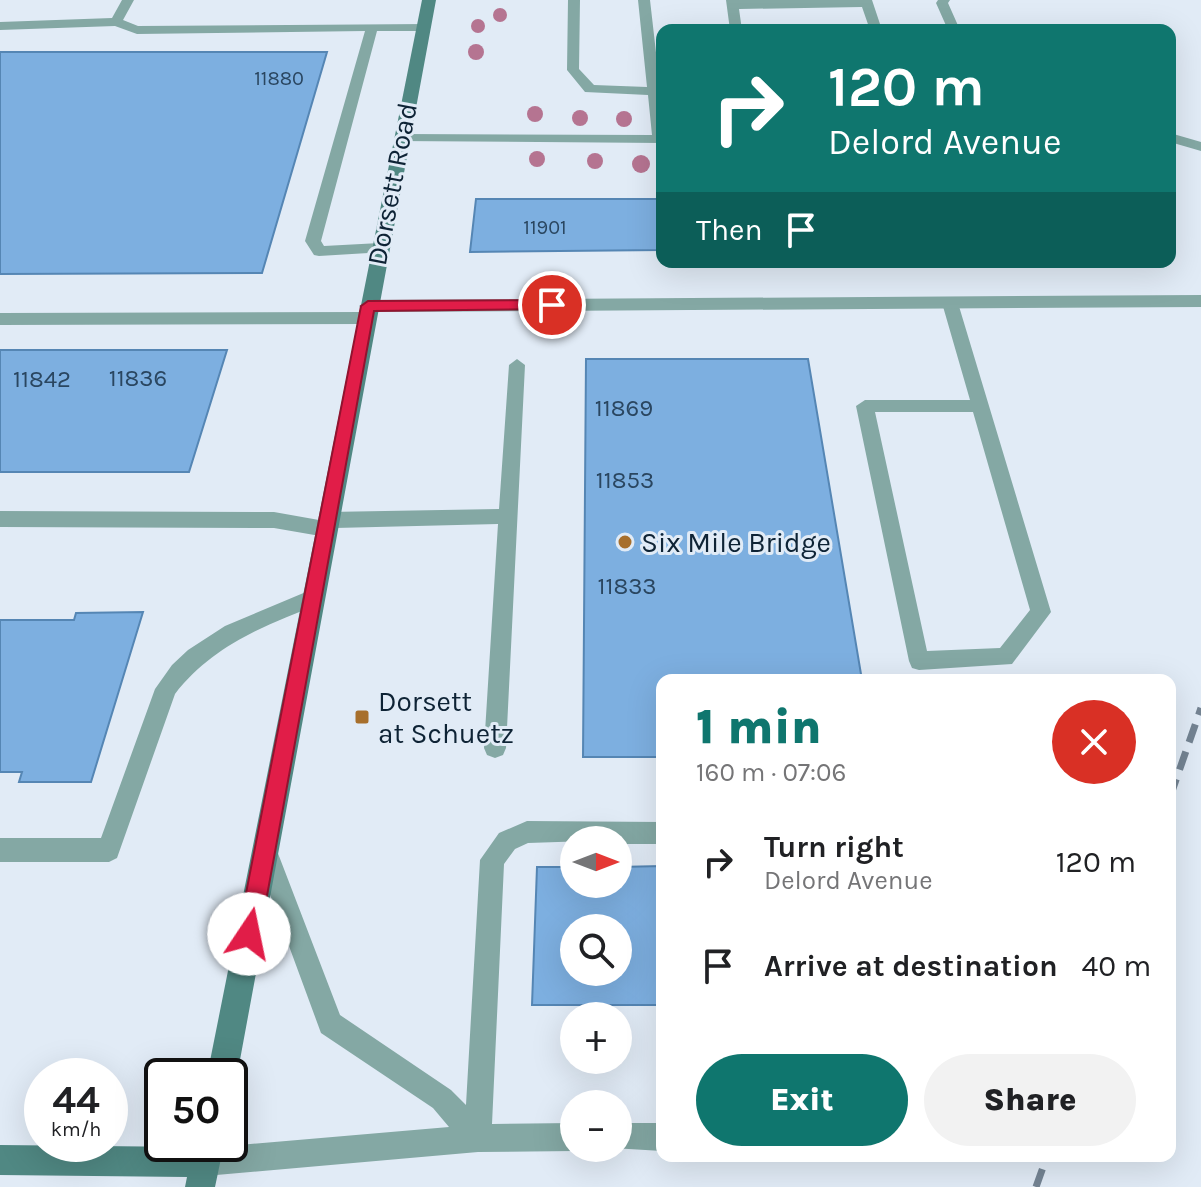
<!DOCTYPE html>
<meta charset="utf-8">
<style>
body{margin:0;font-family:Karla,sans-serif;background:#f2f2f2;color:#202124;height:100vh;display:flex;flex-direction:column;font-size:30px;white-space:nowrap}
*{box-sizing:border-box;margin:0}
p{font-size:26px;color:#757577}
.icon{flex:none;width:44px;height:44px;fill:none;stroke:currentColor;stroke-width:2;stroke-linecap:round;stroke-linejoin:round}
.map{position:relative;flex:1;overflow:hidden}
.sheet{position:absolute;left:656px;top:674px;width:520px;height:488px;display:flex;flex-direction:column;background:#fff;border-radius:16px;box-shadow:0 8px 32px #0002}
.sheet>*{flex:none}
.hud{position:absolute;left:656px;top:24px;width:520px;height:244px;border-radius:16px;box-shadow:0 8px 32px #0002;background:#0f766e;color:#fff;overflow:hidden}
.needle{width:52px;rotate:90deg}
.tools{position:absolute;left:560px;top:826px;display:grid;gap:16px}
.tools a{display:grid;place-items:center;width:72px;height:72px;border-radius:50%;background:#fff;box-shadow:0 8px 32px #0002;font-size:40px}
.speed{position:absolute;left:24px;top:1058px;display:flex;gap:16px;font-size:40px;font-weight:700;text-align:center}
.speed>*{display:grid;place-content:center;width:104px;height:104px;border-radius:50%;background:#fff;box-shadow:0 8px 32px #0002;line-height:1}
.speed small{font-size:20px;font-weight:400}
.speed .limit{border:4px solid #111;border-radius:12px;background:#fff;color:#111}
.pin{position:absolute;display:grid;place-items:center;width:68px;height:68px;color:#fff;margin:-34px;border:4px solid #fff;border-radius:50%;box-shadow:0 2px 8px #0007}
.me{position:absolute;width:88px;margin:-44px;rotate:11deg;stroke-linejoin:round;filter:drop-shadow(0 0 6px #0008)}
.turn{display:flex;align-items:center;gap:28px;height:168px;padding:0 40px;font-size:36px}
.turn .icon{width:104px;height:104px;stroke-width:2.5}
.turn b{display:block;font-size:56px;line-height:68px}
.then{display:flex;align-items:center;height:76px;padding:0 40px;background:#0003;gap:16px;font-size:30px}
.round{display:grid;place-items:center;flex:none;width:84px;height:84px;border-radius:42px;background:#f2f2f2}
.overview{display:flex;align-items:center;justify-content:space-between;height:136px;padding:0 40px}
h1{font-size:48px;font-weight:800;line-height:60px;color:#0f766e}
.cta{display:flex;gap:16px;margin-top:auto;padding:16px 40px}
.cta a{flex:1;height:92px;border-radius:48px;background:#0f766e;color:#fff;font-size:32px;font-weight:800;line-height:92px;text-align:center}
.cta a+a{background:#f2f2f2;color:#202124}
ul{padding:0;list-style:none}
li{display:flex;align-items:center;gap:24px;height:104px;padding:0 40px}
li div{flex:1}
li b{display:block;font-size:30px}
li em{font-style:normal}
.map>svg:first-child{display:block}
</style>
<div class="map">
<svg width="1201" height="1187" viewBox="0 0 1201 1187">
<rect width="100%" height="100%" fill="#e1ebf6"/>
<g fill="#7dafe0" stroke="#5586b4" stroke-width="2" fill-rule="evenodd">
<path d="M0,52H327L262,273L0,274Z"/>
<path d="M476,199H662V250L470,252Z"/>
<path d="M0,350H227L189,472H0Z"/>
<path d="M586,359H808L862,680H662V757H583Z"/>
<path d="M143,612L91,782H19L22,772H0V620H74L76,613Z"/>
<path d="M662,866V1005H532L537,867H574V884H618V867ZM574,928H618V972H574Z"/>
</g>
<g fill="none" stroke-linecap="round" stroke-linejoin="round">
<g fill="#84a8a4" fill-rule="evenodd">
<path d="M122,0H134L123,20L138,26L427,24V30L423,31H377L321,241L324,246L380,243L385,244V252L319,256L314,255L305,241L365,31L137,34L115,26L0,30V22L112,18Z"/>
<path d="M568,0H580L579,69L594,85L647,87L638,0H650L662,105V143L396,141V135L401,134L652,135L648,95L585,92L567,70Z"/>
<path d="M726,0H872L882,30H870L862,7L739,9L742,30H730Z"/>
<path d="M938,0H950L948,3L960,30H948L936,3Z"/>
<path d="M1170,133L1201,142V151L1170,142Z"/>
<path d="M950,298L958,303L1051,612L1012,664L919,670L912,668L909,661L856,406L865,400H970L942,303ZM875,412H973L1030,610L1000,648L927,651Z"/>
<path d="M366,312L374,318L366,324L0,325V313Z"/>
<path d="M517,359L525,365L506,748L503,755L495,758L487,755L484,748L498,524L335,528L333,534L326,537L274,528L0,527V511L274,512L319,520L321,515L328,512L499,509L509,365Z"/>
<path d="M313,589L320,592L323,598L320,604C265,625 212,646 175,694L117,858L109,862H0V838H101L155,689L172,665L188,650L225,626Z"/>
<path d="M527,821L662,822V844H618V840L528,843L515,849L504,864L492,1124L574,1123V1148H580L574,1151L478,1152L205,1176L195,1172L191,1162L195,1152L205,1148L449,1127L433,1108L321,1033L254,851L258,843L266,839L274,843L340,1015L451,1090L466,1105L480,860L499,833Z"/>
<path d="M618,1123H662V1151L612,1148H618Z"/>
</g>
<path fill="#84a8a4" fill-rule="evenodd" d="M1201,295V307L368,312L359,306L368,300Z"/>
<g fill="#508883" fill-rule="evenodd">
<path d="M422,0H436L237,1076L230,1087V1076H207Z"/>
<path d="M194,1144H224L215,1187H185L187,1177L0,1175V1145L193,1147Z"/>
</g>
<g stroke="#748493" stroke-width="7" stroke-dasharray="19 10" stroke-linecap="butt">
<path d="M1170,797L1201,708"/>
<path d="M1036,1187L1047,1156"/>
</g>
</g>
<g fill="#b57491">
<circle cx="500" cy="15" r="7"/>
<circle cx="478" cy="26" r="7"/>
<circle cx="476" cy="52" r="8"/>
<circle cx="535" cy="114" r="8"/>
<circle cx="580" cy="118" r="8"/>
<circle cx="624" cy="119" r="8"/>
<circle cx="537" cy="159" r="8"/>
<circle cx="595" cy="161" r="8"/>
<circle cx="641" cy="164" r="9"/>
</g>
<path fill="#e11d48" stroke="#92132f" stroke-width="2" d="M552,300L557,301V309L374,311L260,934L257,942L249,945L241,942L238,934L361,306L368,301Z"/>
<g fill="#a76f2c" stroke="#e1ebf6" stroke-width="3">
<circle cx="625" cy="542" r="8"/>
<rect x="354" y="709" width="16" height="16" rx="4"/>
</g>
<g text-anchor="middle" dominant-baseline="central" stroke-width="6" stroke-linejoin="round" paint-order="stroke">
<g font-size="20" fill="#2a4660">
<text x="279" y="78">11880</text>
<text x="545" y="227">11901</text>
</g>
<g font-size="24" fill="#2a4660">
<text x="138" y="378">11836</text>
<text x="42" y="379">11842</text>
<text x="624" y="408">11869</text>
<text x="625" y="480">11853</text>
<text x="627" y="586">11833</text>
</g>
<g font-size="28" fill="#0e2335" stroke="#e1ebf6">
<text transform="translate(392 184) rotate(-79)">Dorsett Road</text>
</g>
<g font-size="28" fill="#0e2335" stroke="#e1ebf6" text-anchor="start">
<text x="641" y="542">Six Mile Bridge</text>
<text x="378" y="701">Dorsett<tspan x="378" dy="32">at Schuetz</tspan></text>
</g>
</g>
</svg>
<div class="tools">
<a><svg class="needle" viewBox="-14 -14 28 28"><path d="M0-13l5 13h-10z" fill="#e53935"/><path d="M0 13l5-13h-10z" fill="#757577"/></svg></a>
<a><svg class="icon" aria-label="search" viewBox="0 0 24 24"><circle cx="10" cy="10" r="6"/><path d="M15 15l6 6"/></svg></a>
<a>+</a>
<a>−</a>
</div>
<div class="speed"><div>44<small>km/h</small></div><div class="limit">50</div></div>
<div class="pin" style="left:552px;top:305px;background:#d93025"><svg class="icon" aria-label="arrive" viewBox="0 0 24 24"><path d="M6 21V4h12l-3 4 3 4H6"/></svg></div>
<svg class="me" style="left:249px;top:934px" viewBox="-20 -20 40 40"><circle r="19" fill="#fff"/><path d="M0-13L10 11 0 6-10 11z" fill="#e11d48"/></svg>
<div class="hud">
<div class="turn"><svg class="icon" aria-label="right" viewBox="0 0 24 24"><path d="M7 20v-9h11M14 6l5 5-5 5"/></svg><div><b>120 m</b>Delord Avenue</div></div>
<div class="then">Then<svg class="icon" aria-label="arrive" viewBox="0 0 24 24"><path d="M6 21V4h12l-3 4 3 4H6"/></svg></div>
</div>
<section class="sheet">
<div class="overview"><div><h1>1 min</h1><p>160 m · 07:06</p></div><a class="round" style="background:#d93025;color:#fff"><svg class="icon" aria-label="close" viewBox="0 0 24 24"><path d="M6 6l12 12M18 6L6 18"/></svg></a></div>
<ul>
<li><svg class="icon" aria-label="right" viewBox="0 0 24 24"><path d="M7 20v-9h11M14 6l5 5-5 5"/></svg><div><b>Turn right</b><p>Delord Avenue</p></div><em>120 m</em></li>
<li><svg class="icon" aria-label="arrive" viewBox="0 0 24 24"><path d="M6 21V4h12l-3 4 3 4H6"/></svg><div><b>Arrive at destination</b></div><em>40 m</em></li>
</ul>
<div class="cta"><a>Exit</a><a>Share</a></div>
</section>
</div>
